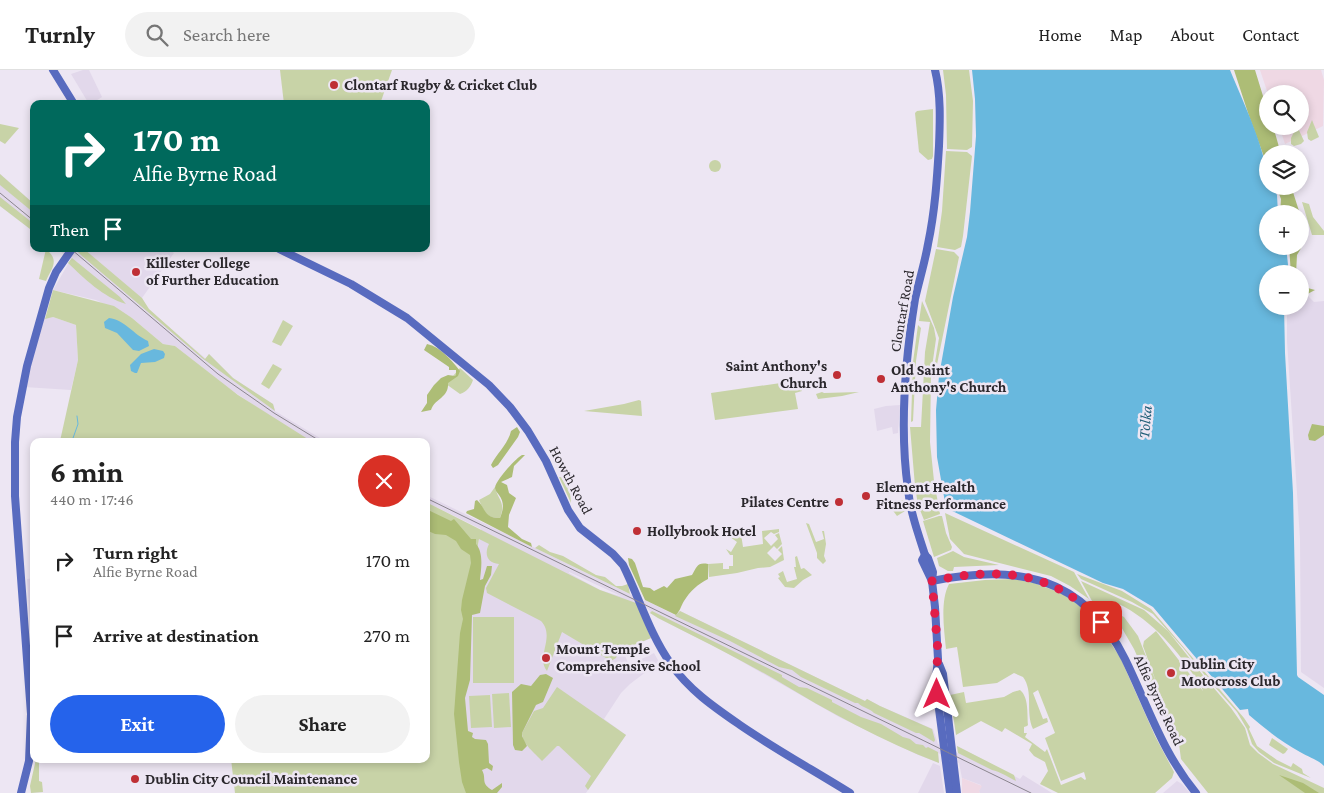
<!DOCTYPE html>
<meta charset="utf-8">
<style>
body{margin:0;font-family:"Crimson Pro",serif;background:#f2f2f2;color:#222;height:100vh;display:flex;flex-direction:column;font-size:19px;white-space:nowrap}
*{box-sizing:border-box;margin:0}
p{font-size:16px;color:#767676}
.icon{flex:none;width:28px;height:28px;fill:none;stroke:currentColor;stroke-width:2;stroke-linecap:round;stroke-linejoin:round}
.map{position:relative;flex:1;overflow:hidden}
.panel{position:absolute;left:30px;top:368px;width:400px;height:325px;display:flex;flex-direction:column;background:#fff;border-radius:10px;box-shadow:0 2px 8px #0003}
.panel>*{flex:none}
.top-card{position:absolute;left:30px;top:30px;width:400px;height:152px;border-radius:10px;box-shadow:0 2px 8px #0003;background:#00695c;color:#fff;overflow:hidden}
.buttons{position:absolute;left:1259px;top:15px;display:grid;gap:10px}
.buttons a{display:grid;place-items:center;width:50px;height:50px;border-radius:50%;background:#fff;box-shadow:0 2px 8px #0003;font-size:25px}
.pin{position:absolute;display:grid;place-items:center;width:42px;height:42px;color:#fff;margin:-21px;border-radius:10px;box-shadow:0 2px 8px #0006}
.me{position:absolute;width:55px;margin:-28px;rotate:0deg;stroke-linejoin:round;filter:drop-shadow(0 0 4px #0008)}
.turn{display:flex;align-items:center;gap:18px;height:105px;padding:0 20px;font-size:22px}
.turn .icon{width:65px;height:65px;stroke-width:2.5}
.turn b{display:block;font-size:35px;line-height:42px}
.then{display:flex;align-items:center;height:48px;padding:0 20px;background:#0003;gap:10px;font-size:19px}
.round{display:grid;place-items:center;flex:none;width:52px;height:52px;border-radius:26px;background:#f2f2f2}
.overview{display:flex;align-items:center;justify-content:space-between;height:85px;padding:0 20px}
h1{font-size:30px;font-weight:700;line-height:38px}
.primary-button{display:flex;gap:10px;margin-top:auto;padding:10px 20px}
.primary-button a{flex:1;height:58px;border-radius:30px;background:#2563eb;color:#fff;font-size:20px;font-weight:700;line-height:58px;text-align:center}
.primary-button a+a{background:#f2f2f2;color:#222}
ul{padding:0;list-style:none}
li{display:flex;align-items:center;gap:15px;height:75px;padding:0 20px}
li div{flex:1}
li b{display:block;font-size:19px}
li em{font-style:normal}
header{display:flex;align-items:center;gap:30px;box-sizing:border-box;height:70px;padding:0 25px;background:#fff;border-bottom:1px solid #e0e0e0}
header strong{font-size:24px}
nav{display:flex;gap:28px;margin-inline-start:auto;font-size:18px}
.search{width:350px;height:45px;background:#f2f2f2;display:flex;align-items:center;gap:12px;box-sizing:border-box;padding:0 18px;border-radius:28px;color:#767676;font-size:19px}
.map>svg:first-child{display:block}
</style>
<header>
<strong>Turnly</strong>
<div class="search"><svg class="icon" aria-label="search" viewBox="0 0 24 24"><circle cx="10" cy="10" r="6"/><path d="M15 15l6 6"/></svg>Search here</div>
<nav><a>Home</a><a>Map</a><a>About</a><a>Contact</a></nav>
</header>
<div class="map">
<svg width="1324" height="723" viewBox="0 0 1324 723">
<rect width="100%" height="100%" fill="#ede6f3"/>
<g fill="#e2d8eb" fill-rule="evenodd">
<path d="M83,0H89L102,27L91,34H89L71,4Z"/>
<path d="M0,104L34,134V162L0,136Z"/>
<path d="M57,179H168L174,183L142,228L148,239L206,289L209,284L233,308L273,334L275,341L325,371H311L280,353L227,317L175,276L163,274L132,248L96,230L53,220L71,189Z"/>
<path d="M1305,223L1314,232L1324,231V618L1301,602L1300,469L1287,271V246L1290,236H1300V224Z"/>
<path d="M53,247L76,255L78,290L71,320L24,317L42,248Z"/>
<path d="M900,335L898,363L893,364L892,357L877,361L874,339L886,336Z"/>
<path d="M426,425L644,531L645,530L675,545L680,541L865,631L867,629L880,636L933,659L938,674L958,683L957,676L1020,709L1023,705L1052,723H980L979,721L981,715L962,708L959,693L938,683L939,693L916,684L839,647L718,578L658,548L650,543V541L647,538L637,534L651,568L623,581L629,595L654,583L659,592L630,614L621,623L604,649L626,665L586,723H474L461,624L472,507L481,459L426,432ZM569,503V502L623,527L600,520Z"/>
<path d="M34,508V583H32L27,509Z"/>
<path d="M933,693L940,696L944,723H918Z"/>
<path d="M1177,711L1182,714L1190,723H1163Z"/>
</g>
<g fill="#efd8e4">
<path d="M1260,0H1321L1324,10L1323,56L1285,74L1279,56H1300V24H1268Z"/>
<path d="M962,708L982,716L979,721L980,723H962Z"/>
</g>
<g fill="#c8d3a7">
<path d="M280,0H392L380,34H284Z"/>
<path d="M943,0H969L973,31L972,77L967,80L947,79L946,25Z"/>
<path d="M933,39V86L932,89L928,90L919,82L915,43L917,41Z"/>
<path d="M1312,50L1319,67L1311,71L1308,69L1307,62Z"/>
<path d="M0,54L19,58L5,74L0,71Z"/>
<path d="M1297,56L1304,71L1301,74L1294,76L1291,74V68Z"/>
<path d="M946,81L967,82L972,86L963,166L961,177L955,180L937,177L942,141Z"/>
<circle cx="715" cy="96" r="6"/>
<path d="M0,104L34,134V143L0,115Z"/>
<path d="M0,127L34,154V162L0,136Z"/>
<path d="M1302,132L1309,134L1313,147L1324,161V165H1312Z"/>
<path d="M46,179C60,191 52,197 46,211L39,209Z"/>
<path d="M79,179H84L142,228L149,239L205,289L209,284L233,308L273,334L275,341L202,288L82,186L77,181Z"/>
<path d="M936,179L954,182L959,187L934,309L933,304L939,268L925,231Z"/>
<path d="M72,188L120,227L126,234C103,227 85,209 68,193Z"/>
<path d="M53,220L114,236L132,248L163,274L175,276L238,325L311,371H60L78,290L76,255L53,247L45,249Z"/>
<path d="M922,231L934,258L936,269L931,304L930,372L934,411L940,444L924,450L918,435L915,416L910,357H921L925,282L930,252L919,251Z"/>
<path d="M283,250L293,256L281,276L272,272Z"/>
<path d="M918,255L921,258L916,291L913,351L911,352L913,292Z"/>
<path d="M273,294L282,299L269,319L261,314Z"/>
<path d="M460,298L473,310C471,316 467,322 460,324L446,314Z"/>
<path d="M801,310L802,321L795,323L798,339L715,350L711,323Z"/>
<path d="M822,322L824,323L859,322L842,326L818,329L816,324Z"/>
<path d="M639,330L641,331L642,346L584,341L624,334Z"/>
<path d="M559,407L569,408L571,433Z"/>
<path d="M495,417C498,431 506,431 500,448C485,448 484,441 479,430L490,424Z"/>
<path d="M904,430L905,441L897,446L888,434Z"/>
<path d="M426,432L600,520L636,533L651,568L622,580L620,577L616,588L611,591L562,562L547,601C535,587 556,567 541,551L487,523L486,518L499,494C487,493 484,484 489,474L479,469L472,507L461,624L474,723H235L231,689H426Z"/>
<path d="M945,443L1074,502L1089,529L1070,516L1051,506L964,484L950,469Z"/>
<path d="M939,446H942L946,463L952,477L951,480L934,487L923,451Z"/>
<path d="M806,453L809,454L816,472L824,469L822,461H824L826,474L824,486L826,491L823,494L817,488V483Z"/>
<path d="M779,459V462L774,464L771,462L764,468L771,476L778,469L775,465L779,463L782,474L777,479L774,476L767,483L775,491L782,484L778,480L782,476L784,490L770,497L758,498L737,503L709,507L708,494L723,493V499H729V496H733V485H730L726,479L731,482L737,472L730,467L741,464L743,477L763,474L762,461Z"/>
<path d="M539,475L550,482L563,486L596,505L605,507L616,516H622L628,514L630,524L535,478Z"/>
<path d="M953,481L964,487L999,495L954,497L953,501H948L939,496L937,488Z"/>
<path d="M797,486L801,499L804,498L812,505L803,510L794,518L785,517L778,508L780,507L778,504L783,501L787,512L797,509L794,497H796L795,487Z"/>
<path d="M1077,504L1122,521L1151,539L1244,648L1250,657L1249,659L1257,676L1277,690L1291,697L1293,693L1302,699L1303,703L1311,708L1274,693L1259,682L1252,674L1247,659L1237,642L1207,608L1184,579L1153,544L1132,532L1081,509Z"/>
<path d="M1013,509L1034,513L1061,523L1084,539L1097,553L1120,587L1155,666L1174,702L1172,708L1155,723H1058L1040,714L1048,701L1045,692L1034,686L1029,680L1032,674L1005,658L1002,662L981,651L956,665L950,625L964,622L966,633L1004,627L1013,622L1020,620C1029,627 1027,644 1028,655L1027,656L1024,657V663H1027L1025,667L1045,682L1047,679L1061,715L1081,707L1085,710L1086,709L1084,702L1061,711L1045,668L1055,663L1038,620L1033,623L1043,649L1047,648L1048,652L1033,659C1025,642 1034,622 1023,607L1014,603L997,613L963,617L957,577L946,579C944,559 940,531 949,514L985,510Z"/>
<path d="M1081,511L1144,540L1168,561L1206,609L1231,638L1245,658L1250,675L1258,683L1273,694L1324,718V723H1208L1181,689L1179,674L1184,672L1186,669L1181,665L1178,669L1173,667L1134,579L1116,548L1120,545L1124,547L1138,566L1158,617L1143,576L1144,571L1156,561L1203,621L1201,616C1179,582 1154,551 1117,533L1112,540L1109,539L1111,532L1105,531L1102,536L1103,539L1101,541L1092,531Z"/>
<path d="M652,541L782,605V607L799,617L807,618L832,630V632L861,647L881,654L903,667L910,669L916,674L923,675L926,678L928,677L938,682L939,693C882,671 829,642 776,610C738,588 697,568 658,548L650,543Z"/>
<path d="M680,541L865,631L867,629L880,636L932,659L935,670L934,672L919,663H916L874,643C869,638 863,638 858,633H855L801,607L792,600L779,597L730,571L675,546Z"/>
<rect x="473" y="547" width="41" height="66"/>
<path d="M557,617L626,665L588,720L585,716L591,706L559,676H557L542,691C535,683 522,674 522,663L534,641L543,638Z"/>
<path d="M509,623L511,657L494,658L492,624Z"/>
<path d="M490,625L492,657L471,658L469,626Z"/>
<path d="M1272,668L1288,679L1285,683L1283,684L1269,675Z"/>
<path d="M957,676L1014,705L1016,711C1010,708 999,701 992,700L958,683Z"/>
<path d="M36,689H39V711L42,712L43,722L31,723L30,716Z"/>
</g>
<g fill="#adbd76">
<path d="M1234,0H1255L1267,39L1268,56H1273L1281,84H1268L1267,95L1249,46Z"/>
<path d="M1276,116H1291L1300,144H1280L1281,129Z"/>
<path d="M1300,144L1307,168L1297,185L1296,204H1291L1289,176H1300Z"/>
<path d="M1300,208L1305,210L1304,217L1315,220L1300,228Z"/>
<path d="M427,274C441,277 452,291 460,301L458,306L448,313C449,328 435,328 431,340L421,342L427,333V325L434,315L441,308L448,305L455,306L456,305V300H449V297L424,280Z"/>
<path d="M1312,354L1324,356V365L1315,371L1309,370L1308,365Z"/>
<path d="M517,357L520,362L518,367L498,395L493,398L491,395C497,383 508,374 511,361Z"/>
<path d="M522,385H525L514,396L512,407L501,412L507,415L509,423L516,428L509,445L508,457L522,469L531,473L532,477L466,443L467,441L474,439L475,431L477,430C486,438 483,448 500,448C503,440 505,433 499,425C497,422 496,422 495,418C495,411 516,388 522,385Z"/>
<path d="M426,439L451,451L454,449L471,469H476V474C484,483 481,499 480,510L483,509L487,496H492L491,505L485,516L480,543L472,545L470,610L465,628L468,661L473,663L472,667L475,669L486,670L488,674L489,693L493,696L492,701L487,698L482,700C487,709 480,713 492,720L502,713V717L497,723H466L462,712L459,692L454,644L460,563L463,549L461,540L462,530L471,493L470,485L461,479L456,471L446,465L435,464L426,460Z"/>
<path d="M628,488L632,489L635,493L643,517L650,518L654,521L664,516L667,518L675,509L692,505C697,497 697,492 708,494V509C698,514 690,521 684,531C681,536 680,541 676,545L645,530L629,495Z"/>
<path d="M546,604L553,608L543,632L536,635L522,663V666L527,676L522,681L515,680L513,675L512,622L521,614L531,616L540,605Z"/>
<path d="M1279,705L1303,713L1319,723H1305Z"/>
</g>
<g fill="#68b8de">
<path d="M972,0H1230C1243,32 1268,83 1268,116H1272L1277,125L1278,144H1268V176H1286L1289,204H1268V236H1284L1285,283L1293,423L1297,605L1298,607L1324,625V696C1317,689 1308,687 1300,682C1282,672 1265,659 1249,645L1248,639L1240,640L1153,537L1123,519L1103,513L946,438L937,387L936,340L939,306L953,227L967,167L970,142L976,66L975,29Z"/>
<path d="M109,248C125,250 134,265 148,271L149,276L139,281L133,280L117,263L105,258L104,252Z"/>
<path d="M154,279L163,281L165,284L164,288L155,292L141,293L137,303H135L131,301L130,295L141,284Z"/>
</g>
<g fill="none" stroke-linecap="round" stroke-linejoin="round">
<path stroke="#68b8de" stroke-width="1" d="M72,371L78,354L77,346"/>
<g stroke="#586bbf" stroke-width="8">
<path d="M53,0L74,34"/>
<path d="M935,0C941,24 940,51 939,76C937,109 935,141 928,174C925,192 919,211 915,229C905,291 899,356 908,419C910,441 918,463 925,485L928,488L933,502L932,511L935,537L938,589L936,608L937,624L950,723"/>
<path d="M279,179L351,214L407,248L489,315L510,337L528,361L546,391L568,440L580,458L613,484L623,495C639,527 650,565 671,594C689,620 714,637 740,655C775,679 813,700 850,723"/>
<path d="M925,485L922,490L932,511"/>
<path d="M932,511C1017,494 1083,505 1125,589C1148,636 1162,682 1196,723"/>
<path d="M939,594L943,604L957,723"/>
<path d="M21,723L29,691L31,644L15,426V372L17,347L27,296L49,218L56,202L72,179"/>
</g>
<g stroke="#8a858e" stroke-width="1">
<path d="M0,123L34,151"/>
<path d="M71,179L218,304L274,343L320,371"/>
<path d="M426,428L1031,723"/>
</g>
</g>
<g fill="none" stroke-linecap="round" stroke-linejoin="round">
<path stroke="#e11d48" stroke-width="9" stroke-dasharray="0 16.2" d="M937,624L936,608L938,582L932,511C997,497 1054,500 1101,552"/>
</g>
<g fill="#bf2f35" stroke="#ede6f3" stroke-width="2">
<circle cx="334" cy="15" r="5"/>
<circle cx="136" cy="202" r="5"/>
<circle cx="837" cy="305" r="5"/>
<circle cx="881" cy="309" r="5"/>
<circle cx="866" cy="426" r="5"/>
<circle cx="839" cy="432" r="5"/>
<circle cx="637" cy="461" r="5"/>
<circle cx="546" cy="588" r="5"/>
<circle cx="1171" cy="603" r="5"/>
<circle cx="135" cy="709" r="5"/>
</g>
<g text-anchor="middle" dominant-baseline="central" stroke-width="5" stroke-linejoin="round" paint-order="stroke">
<g font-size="15" font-weight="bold" fill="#2a272c" stroke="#ede6f3" text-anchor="start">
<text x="344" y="15">Clontarf Rugby &amp; Cricket Club</text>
<text x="146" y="193">Killester College<tspan x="146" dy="17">of Further Education</tspan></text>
<text x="827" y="296" text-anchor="end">Saint Anthony's<tspan x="827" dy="17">Church</tspan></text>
<text x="891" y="300">Old Saint<tspan x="891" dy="17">Anthony's Church</tspan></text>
<text x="876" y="417">Element Health<tspan x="876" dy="17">Fitness Performance</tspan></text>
<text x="829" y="432" text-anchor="end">Pilates Centre</text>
<text x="647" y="461">Hollybrook Hotel</text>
<text x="556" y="579">Mount Temple<tspan x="556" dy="17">Comprehensive School</tspan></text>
<text x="1181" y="594">Dublin City<tspan x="1181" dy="17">Motocross Club</tspan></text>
<text x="145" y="709">Dublin City Council Maintenance</text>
</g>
<g font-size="15" fill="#2a272c" stroke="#ede6f3">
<text transform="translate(902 241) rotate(-80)">Clontarf Road</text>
<text transform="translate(571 410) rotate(62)">Howth Road</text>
<text transform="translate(1159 630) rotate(65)">Alfie Byrne Road</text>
</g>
<g font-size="16" font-style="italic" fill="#1f5d77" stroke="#ede6f3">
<text transform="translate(1145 352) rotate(-85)">Tolka</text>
</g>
</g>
</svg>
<div class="buttons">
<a><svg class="icon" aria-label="search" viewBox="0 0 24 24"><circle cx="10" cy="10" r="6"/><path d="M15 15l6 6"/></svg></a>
<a><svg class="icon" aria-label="layers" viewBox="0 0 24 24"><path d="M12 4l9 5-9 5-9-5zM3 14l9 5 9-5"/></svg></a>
<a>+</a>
<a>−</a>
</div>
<div class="pin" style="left:1101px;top:552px;background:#d93025"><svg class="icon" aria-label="arrive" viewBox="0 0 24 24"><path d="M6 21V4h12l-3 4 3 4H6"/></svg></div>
<svg class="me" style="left:937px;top:624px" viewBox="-20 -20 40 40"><path d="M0-17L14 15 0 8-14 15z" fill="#e11d48" stroke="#fff" stroke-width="4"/></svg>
<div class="top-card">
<div class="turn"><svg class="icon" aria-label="right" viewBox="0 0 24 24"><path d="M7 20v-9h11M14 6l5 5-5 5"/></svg><div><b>170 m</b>Alfie Byrne Road</div></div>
<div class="then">Then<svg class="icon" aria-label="arrive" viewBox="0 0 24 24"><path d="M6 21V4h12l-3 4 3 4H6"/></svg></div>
</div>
<section class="panel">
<div class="overview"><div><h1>6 min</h1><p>440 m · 17:46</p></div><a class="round" style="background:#d93025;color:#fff"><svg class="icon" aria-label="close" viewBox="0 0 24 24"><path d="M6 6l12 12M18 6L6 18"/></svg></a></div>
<ul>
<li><svg class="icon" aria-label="right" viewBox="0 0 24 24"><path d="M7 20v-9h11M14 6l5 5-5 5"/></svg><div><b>Turn right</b><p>Alfie Byrne Road</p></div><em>170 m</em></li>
<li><svg class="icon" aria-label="arrive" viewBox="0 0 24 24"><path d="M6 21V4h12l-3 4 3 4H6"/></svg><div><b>Arrive at destination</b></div><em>270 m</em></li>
</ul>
<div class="primary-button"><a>Exit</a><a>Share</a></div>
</section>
</div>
